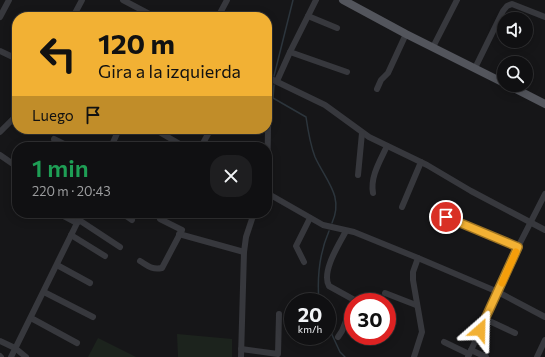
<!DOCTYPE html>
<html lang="es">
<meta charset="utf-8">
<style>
body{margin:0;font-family:Commissioner,sans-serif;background:#1e1e20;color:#f1f3f6;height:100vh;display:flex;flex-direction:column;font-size:15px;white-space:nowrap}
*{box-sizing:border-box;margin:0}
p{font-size:13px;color:#9c9d9f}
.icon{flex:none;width:22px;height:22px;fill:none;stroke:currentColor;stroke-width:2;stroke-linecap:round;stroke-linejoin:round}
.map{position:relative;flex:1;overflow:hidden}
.details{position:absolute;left:12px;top:142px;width:260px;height:76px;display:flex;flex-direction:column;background:#101012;border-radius:16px;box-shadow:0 2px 10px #0003,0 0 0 1px #303032}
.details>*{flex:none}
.hud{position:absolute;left:12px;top:12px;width:260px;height:122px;border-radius:16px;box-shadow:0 2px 10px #0003,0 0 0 1px #303032;background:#f2b134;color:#111;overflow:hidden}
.buttons{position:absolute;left:497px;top:12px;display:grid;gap:8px}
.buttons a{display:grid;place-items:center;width:36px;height:36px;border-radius:50%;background:#101012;box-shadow:0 2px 10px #0003,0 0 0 1px #303032;font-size:20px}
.speed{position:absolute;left:284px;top:293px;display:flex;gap:8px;font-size:20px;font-weight:700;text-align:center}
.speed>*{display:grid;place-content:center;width:52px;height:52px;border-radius:50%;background:#101012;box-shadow:0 2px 10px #0003,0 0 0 1px #303032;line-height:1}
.speed small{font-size:10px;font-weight:400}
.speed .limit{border:6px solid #d22;background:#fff;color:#111}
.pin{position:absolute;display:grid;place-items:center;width:34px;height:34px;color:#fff;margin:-17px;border:2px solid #fff;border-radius:50%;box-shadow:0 1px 4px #0007}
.me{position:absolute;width:44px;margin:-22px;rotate:25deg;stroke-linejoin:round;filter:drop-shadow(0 0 3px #0008)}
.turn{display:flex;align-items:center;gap:14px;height:84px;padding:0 20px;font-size:18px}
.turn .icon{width:52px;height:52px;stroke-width:2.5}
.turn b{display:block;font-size:28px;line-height:34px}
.then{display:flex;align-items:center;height:38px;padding:0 20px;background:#0003;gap:8px;font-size:15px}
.round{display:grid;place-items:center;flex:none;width:42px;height:42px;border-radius:16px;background:#1e1e20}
.overview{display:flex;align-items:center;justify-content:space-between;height:68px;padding:0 20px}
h1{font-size:24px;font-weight:600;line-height:30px;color:#1e9e55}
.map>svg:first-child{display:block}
</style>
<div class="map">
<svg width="545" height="357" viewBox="0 0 545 357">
<rect width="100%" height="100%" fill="#161618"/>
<g fill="#1c231d">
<path d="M177,334L232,339V357H178Z"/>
<path d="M98,338L136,357H88Z"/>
</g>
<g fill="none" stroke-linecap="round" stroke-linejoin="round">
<g stroke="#2c353c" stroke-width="1.5">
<path d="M274,76L293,0"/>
<path d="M274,85L273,98L306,117C308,131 310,144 315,157C326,181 344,196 332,223"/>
<path d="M319,302C317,278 319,254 329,231"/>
<path d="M327,324L340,352L345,357"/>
</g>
<g stroke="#37383d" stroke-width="6">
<path d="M123,0L155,17"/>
<path d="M308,16L337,28"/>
<path d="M0,17L9,0"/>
<path d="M73,17L82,0"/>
<path d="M218,17L227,0"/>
<path d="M433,47L457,0"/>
<path d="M0,51L17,59"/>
<path d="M290,52L347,72"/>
<path d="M475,68L503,11L507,6L512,4L545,17"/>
<path d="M267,77L325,105L369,137L427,165L471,191L545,230"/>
<path d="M277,81L290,52L316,0"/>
<path d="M377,89L381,80L388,73L406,34"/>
<path d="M154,129L185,147"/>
<path d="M0,132L17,115"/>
<path d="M54,139L70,147"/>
<path d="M111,147L119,129"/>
<path d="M201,147L208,134"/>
<path d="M0,155L13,164"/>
<path d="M358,175L362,133"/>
<path d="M267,183L269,78"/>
<path d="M267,193L323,225L354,232L418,258L498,292L545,317"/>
<path d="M373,193C370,177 380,161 387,146"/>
<path d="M402,207L421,162"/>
<path d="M58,213L77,223"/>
<path d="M122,213L132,220"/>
<path d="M446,217L518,247"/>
<path d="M79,220L120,247"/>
<path d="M346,231C339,244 321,272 329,286L358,302"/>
<path d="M179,234L244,252"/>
<path d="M71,235L105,256"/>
<path d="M140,261C148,266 152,270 162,268L182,230L160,219"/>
<path d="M304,262L296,246L310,218"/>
<path d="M57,265L90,283"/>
<path d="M44,292L93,317"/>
<path d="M385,293L416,305"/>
<path d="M31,318L77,343"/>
<path d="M485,319L515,333"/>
<path d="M338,337L342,331L353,303"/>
<path d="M0,341L15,348L26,357"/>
<path d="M444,342L469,354"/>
<path d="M241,349L278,354L279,314"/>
<path d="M471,350L486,357"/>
<path d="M0,356L1,357"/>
<path d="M11,357L82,213"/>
<path d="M241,357L244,252L246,237L254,213"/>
<path d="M414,357L422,332L413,280V272L418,258"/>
<path d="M468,357L518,247L545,194"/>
<path d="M537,357L545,340"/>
</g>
<g stroke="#53555c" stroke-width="8">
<path d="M343,0L406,34L504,83"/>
<path d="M508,85L545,104"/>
</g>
</g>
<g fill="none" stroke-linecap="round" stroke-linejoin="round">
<defs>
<path id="route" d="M446,217L518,247L480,330"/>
</defs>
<use href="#route" stroke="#9d7322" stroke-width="10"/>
<use href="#route" stroke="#f2b134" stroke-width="7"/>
<path stroke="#f59e0b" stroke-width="7" d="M502,283L516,252"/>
</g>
</svg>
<div class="buttons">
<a><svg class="icon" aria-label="sound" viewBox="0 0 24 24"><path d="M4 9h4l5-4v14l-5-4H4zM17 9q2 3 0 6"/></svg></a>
<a><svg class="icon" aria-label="search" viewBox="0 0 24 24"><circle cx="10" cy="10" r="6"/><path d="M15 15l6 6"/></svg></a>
</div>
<div class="speed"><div>20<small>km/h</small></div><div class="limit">30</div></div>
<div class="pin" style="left:446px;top:217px;background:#d93025"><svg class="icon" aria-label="arrive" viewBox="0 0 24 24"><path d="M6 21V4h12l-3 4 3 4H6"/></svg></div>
<svg class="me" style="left:480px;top:330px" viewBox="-20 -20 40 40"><path d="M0-17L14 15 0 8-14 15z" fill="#f2b134" stroke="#fff" stroke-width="4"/></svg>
<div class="hud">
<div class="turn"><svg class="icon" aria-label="left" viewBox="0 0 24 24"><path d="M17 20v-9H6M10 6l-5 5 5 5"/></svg><div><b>120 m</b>Gira a la izquierda</div></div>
<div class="then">Luego<svg class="icon" aria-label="arrive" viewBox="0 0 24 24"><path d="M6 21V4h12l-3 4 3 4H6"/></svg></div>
</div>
<section class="details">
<div class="overview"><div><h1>1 min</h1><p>220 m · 20:43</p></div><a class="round"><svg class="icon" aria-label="close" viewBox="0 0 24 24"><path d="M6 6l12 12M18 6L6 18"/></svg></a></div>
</section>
</div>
